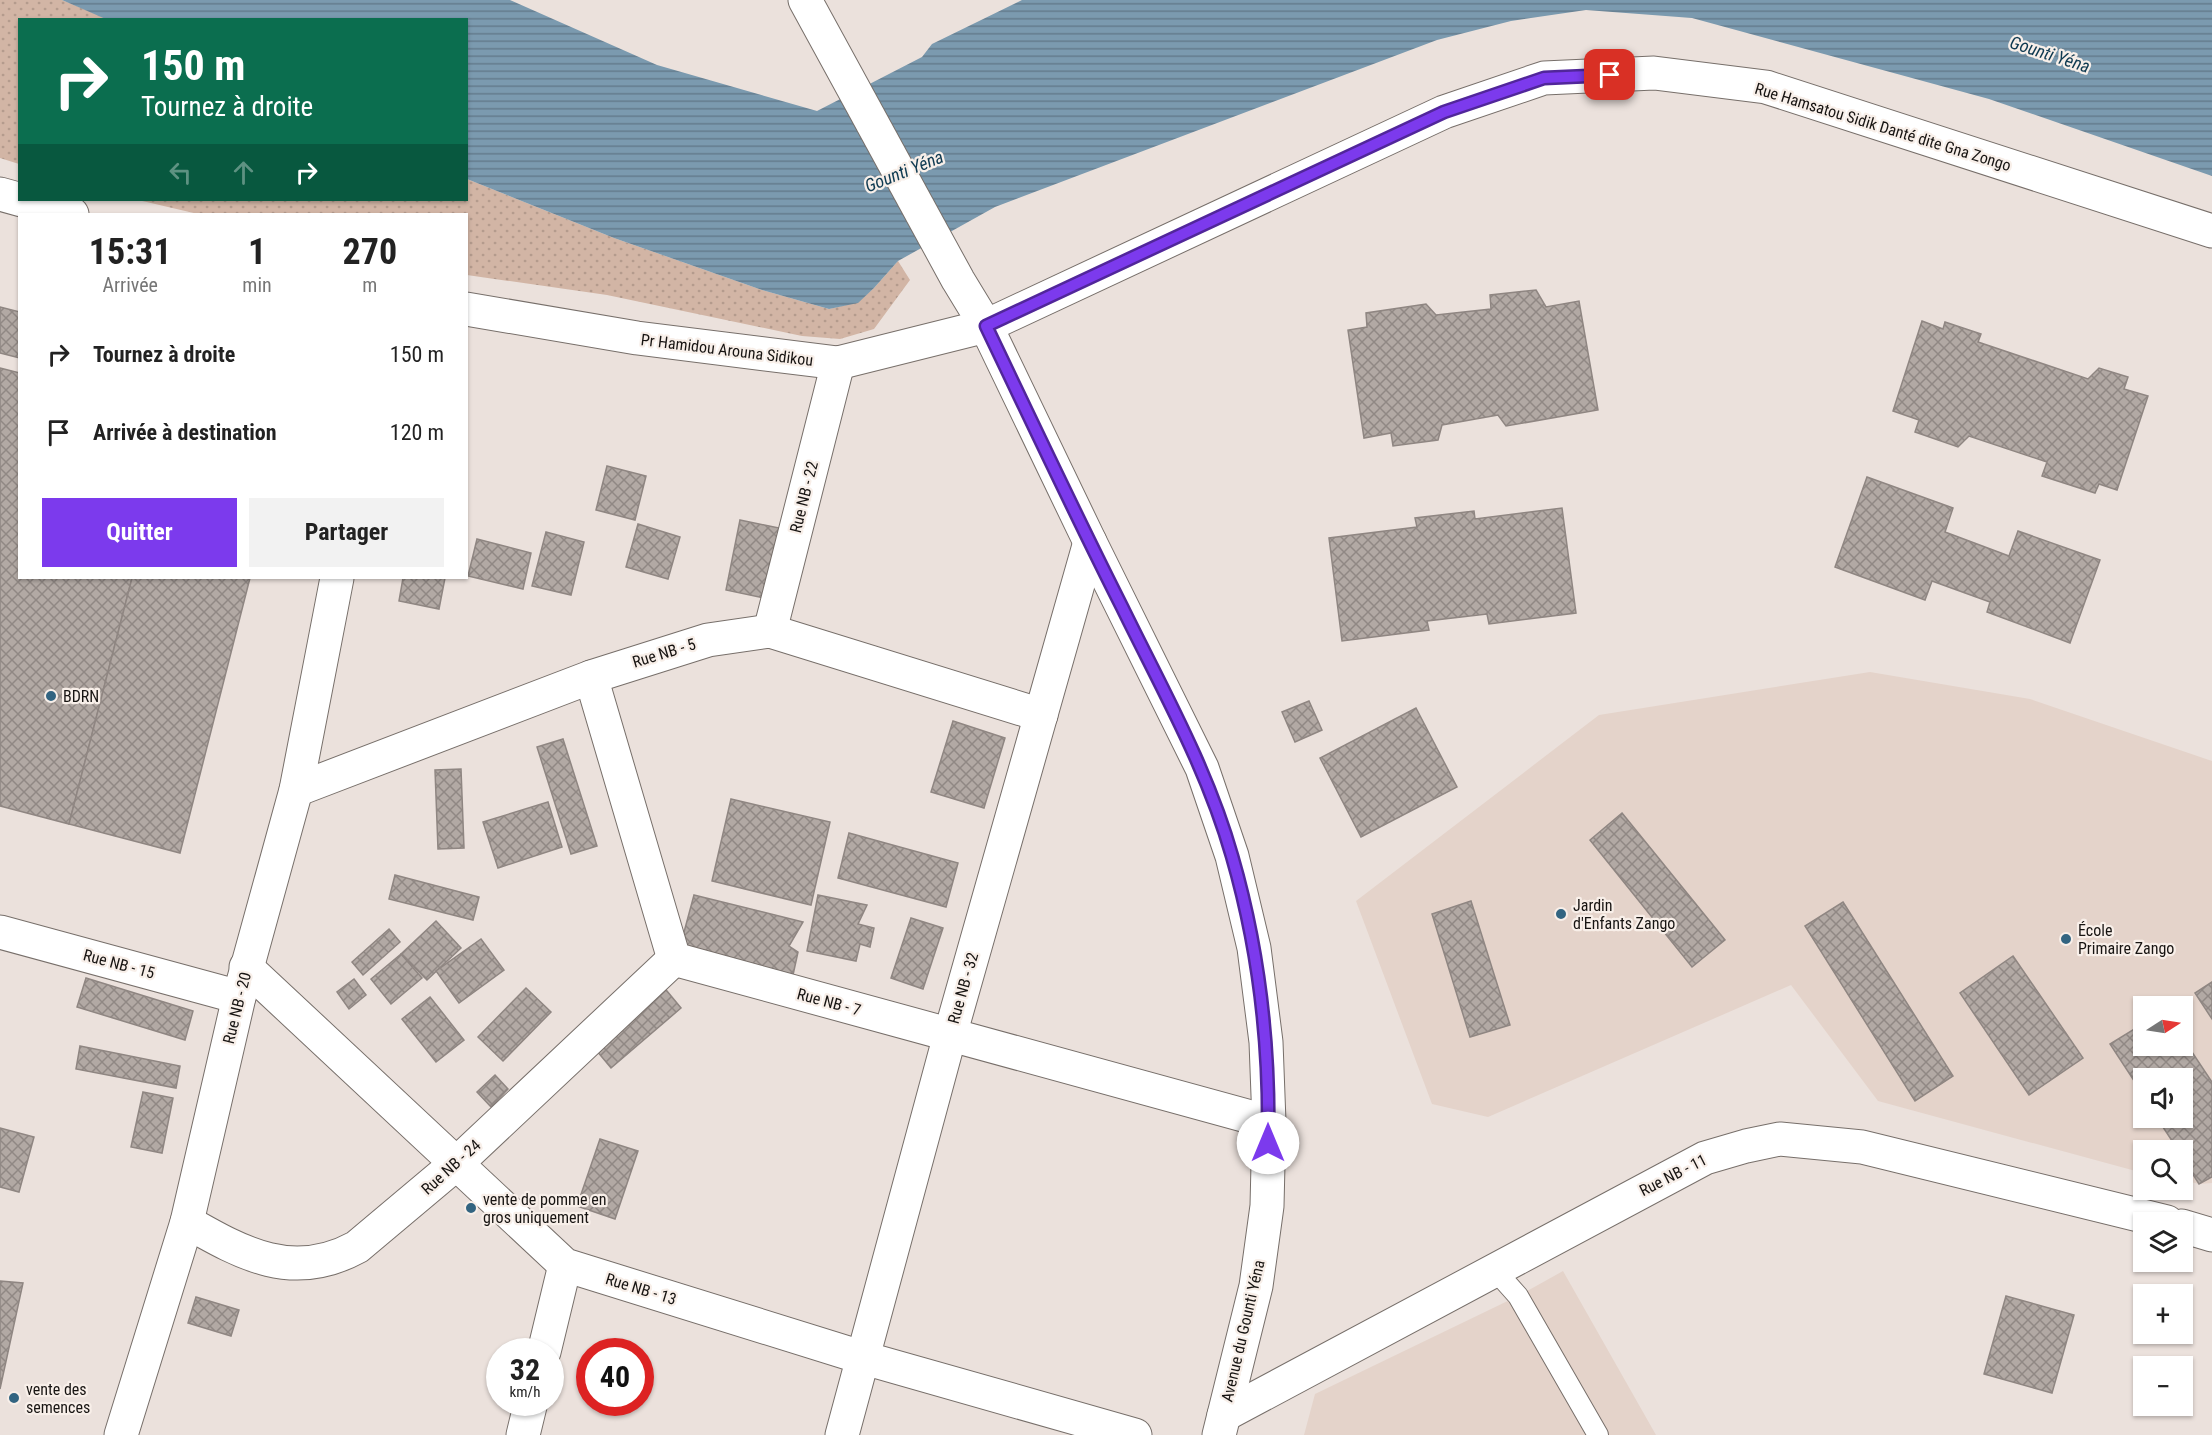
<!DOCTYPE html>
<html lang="fr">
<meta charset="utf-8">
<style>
body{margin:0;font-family:"Roboto Condensed",sans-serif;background:#f2f2f2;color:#222;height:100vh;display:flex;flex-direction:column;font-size:22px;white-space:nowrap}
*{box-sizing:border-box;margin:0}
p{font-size:20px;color:#767676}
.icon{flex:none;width:33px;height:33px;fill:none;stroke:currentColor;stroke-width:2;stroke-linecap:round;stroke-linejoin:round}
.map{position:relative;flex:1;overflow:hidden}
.side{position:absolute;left:18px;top:213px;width:450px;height:366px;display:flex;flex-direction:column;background:#fff;border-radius:0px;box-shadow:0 2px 4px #0004}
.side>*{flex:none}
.top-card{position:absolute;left:18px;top:18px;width:450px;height:183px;border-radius:0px;box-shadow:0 2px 4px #0004;background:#0b6e4f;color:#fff;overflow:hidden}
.needle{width:39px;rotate:78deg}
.buttons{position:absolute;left:2133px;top:996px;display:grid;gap:12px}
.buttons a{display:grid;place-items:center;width:60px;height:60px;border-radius:0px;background:#fff;box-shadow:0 2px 4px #0004;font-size:30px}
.speed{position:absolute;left:486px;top:1338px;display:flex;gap:12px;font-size:30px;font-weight:700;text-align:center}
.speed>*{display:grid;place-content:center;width:78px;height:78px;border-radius:50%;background:#fff;box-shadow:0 2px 4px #0004;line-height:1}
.speed small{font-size:15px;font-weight:400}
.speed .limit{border:9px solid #d22;background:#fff;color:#111}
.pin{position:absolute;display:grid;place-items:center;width:51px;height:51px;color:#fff;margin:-26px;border-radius:12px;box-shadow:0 3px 9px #0006}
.me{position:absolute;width:66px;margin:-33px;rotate:0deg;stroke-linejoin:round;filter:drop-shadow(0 0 4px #0008)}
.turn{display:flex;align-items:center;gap:21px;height:126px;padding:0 24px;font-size:27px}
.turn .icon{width:78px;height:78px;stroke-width:2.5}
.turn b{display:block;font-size:42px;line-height:51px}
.lanes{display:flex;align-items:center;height:57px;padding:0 24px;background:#0003;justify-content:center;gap:30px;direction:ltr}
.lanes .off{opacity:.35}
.eta{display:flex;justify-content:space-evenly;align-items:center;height:102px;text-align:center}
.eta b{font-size:36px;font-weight:700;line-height:42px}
.button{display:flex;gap:12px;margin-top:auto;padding:12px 24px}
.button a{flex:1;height:69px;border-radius:0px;background:#7c3aed;color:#fff;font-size:24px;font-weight:700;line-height:69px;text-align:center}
.button a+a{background:#f2f2f2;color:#222}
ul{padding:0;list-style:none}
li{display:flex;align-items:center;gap:18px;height:78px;padding:0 24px}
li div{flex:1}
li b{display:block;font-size:22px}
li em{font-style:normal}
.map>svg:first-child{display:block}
</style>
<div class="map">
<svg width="2212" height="1435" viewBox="0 0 2212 1435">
<defs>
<pattern id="park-dots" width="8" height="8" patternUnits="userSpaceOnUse" patternTransform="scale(1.5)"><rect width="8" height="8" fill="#d2b5a5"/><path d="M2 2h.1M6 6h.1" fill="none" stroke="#b49b8d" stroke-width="1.8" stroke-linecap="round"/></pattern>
<pattern id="water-rules" width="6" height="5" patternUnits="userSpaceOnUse" patternTransform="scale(1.5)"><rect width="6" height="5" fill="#7b9aaf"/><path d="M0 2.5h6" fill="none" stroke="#647c8d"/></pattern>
<pattern id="building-cross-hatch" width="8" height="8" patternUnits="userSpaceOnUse" patternTransform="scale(1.5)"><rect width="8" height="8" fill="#b2a9a4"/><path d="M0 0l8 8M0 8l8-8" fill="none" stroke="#908884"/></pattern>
</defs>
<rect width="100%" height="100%" fill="#ebe1dc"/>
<g fill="#e4d3ca" fill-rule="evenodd">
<path d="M1870,672L2030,699L2212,761V1183L2199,1184L2183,1180L2182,1150H2144L2143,1173L1878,1101L1791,985L1488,1117L1432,1104L1356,901L1599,715ZM2144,1006H2182V1046H2144ZM2144,1078H2182V1118H2144Z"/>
<path d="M1563,1271L1656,1435H1304L1315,1394L1518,1296Z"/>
</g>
<g fill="url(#park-dots)">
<path d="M0,0H62L108,19L20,20L19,164L0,158Z"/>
<path d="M467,179L614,238L762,290L829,309L858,302L874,288L898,261L910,280L874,329L840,339L802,336L607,295L467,275L466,214H198L138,200H466Z"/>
</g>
<path fill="url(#water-rules)" d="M62,0H510L657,65L817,111L922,57L932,44L1022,0H2212V176L1989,99L1692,18L1586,10L1511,21L1437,40L995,207L898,261L874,288L858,303L829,309L762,290L614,238L467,179L466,20H108Z"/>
<g fill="url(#building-cross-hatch)" stroke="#8f8682" stroke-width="1.5">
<path d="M1536,290L1546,307L1579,301L1598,410L1506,426L1498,415L1442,425L1438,440L1393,446L1391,433L1364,438L1348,330L1367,327L1366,313L1426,304L1436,315L1491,309L1490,295Z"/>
<path d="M0,307L20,312V358L0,353Z"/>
<path d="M1922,321L1943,329L1945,322L1981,334L1978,342L2088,379L2099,368L2128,377L2124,389L2148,396L2117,490L2099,484L2095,493L2042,476L2047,462L1969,436L1958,447L1915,432L1919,420L1893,411Z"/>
<path d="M0,368L20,373V578H132L69,824L0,806Z"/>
<path d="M607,466L646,476L635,520L596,510Z"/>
<path d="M1867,477L1953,508L1945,532L2009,556L2018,531L2100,560L2070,643L1987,612L1990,602L1932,581L1925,600L1835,567Z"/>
<path d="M1562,508L1576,613L1489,624L1487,614L1427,621L1429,630L1342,641L1329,538L1417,527L1415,518L1474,511L1475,519Z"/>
<path d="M740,520L784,529L769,599L726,590Z"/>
<path d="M638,524L680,537L668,579L626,567Z"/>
<path d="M546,532L584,542L571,595L532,586Z"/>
<path d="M477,539L531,553L523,589L468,576Z"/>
<path d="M132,578H250L180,853L69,824Z"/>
<path d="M403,578H445L439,609L399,601Z"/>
<path d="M1309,701L1322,730L1295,742L1282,712Z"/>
<path d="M1416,708L1457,787L1361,837L1320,758Z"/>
<path d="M953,721L1005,738L984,808L931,792Z"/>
<path d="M563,739L597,846L571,854L537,747Z"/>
<path d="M461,769L464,848L438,849L435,770Z"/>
<path d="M731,799L830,822L811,905L712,881Z"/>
<path d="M548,802L562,847L498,868L483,822Z"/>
<path d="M1622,813L1725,940L1692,967L1590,840Z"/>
<path d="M849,833L958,863L946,907L838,878Z"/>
<path d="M395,875L479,897L473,920L389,899Z"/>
<path d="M694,895L803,922L789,946L798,952L793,975L680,947Z"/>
<path d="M818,895L867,905L858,924L874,928L870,947L860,944L856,961L807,951Z"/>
<path d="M1471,901L1510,1025L1470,1037L1432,914Z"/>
<path d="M1843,902L1953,1076L1915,1101L1805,926Z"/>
<path d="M911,918L943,928L923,989L891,978Z"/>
<path d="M436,921L461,948L427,980L401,954Z"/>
<path d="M389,929L400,942L363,975L352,962Z"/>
<path d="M481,939L504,970L459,1003L436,971Z"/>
<path d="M401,954L422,978L391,1004L371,979Z"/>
<path d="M2013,956L2083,1058L2029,1095L1960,993Z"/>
<path d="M86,978L193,1011L185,1040L77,1007Z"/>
<path d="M354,979L366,995L349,1009L337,992Z"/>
<path d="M2212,982V1019L2195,993Z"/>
<path d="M662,985L681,1008L611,1068L592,1045Z"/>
<path d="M526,988L551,1012L503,1061L478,1037Z"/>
<path d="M430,997L464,1040L436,1062L402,1019Z"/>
<path d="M2144,1023V1046H2182V1037L2212,1082V1177L2199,1184L2182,1157V1150H2178L2157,1118H2182V1078H2144V1096L2110,1044Z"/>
<path d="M80,1046L180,1066L176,1088L76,1069Z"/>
<path d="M495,1075L508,1089L491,1107L477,1092Z"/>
<path d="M143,1092L173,1098L162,1153L131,1147Z"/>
<path d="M0,1128L34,1137L19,1192L0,1187Z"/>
<path d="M600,1139L638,1151L615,1219L577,1206Z"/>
<path d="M0,1281L23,1283L0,1389Z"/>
<path d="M2006,1296L2074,1315L2052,1393L1984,1374Z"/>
<path d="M196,1297L239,1310L231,1336L188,1323Z"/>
</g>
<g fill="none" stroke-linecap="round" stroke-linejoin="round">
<defs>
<path id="lane" d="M1494,1269L1518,1296L1598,1435"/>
<g id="street">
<path d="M0,194L72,214"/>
<path d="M466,309L637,338L838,363L986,326"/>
<path d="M770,631L838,363"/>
<path d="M591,677L674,959L1269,1122"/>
<path d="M296,790L591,677L708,640L770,631L1041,715"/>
<path d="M0,932L239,997"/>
<path d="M246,967L565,1265L864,1358L1135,1435"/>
<path d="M187,1222C243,1254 293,1282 357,1247L457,1163L674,959"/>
<path d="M2182,1226L2212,1235"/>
<path d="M544,1352L565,1265"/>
<path d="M1224,1415L1705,1158L1746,1146L1780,1139L1862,1147L2167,1222"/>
<path d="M121,1435L187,1222L239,997L296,790L337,578"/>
<path d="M523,1435L531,1402"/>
<path d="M842,1435L950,1035L1090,542"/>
</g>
<g id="secondary">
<path d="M805,0L958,280L986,326L1090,542L1202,768L1232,856L1254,948L1266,1042L1269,1122L1267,1206L1256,1286L1219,1435"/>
<path d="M986,326L1444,112L1544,78L1654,73L1766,87L2212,231"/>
</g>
</defs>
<use href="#lane" stroke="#776f6a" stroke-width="22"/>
<use href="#street" stroke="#776f6a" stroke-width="35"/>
<use href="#secondary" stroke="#776f6a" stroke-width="35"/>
<use href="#lane" stroke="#fff" stroke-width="20"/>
<use href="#street" stroke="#fff" stroke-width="33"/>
<use href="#secondary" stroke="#fff" stroke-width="33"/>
</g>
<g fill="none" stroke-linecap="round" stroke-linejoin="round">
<defs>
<path id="route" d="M1268,1143C1270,1047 1259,949 1232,856C1207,768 1162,689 1122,607C1075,514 1031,420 986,326L1444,112L1544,78L1610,75"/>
</defs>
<use href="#route" stroke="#51269a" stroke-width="15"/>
<use href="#route" stroke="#7c3aed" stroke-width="10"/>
</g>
<g fill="#326481" stroke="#f8efe9" stroke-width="2">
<circle cx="51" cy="696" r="6"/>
<circle cx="1561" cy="914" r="6"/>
<circle cx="2066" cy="939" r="6"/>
<circle cx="471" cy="1208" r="6"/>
<circle cx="14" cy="1398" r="6"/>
</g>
<g text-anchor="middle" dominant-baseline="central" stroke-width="4.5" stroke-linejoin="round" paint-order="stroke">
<g font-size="16" fill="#171412" stroke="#f8efe9">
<text transform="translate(1883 127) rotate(17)">Rue Hamsatou Sidik Danté dite Gna Zongo</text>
<text transform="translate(727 350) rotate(7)">Pr Hamidou Arouna Sidikou</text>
<text transform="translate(804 497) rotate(-76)">Rue NB - 22</text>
<text transform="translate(664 653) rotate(-17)">Rue NB - 5</text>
<text transform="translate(119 964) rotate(15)">Rue NB - 15</text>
<text transform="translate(963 988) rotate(-74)">Rue NB - 32</text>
<text transform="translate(829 1002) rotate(15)">Rue NB - 7</text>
<text transform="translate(237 1008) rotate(-76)">Rue NB - 20</text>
<text transform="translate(451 1167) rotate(-42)">Rue NB - 24</text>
<text transform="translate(1673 1175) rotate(-27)">Rue NB - 11</text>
<text transform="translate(641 1289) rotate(17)">Rue NB - 13</text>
<text transform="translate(1243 1331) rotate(-77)">Avenue du Gounti Yéna</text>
</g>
<g font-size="16" fill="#171412" stroke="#f8efe9" text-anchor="start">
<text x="63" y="696">BDRN</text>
<text x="1573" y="905">Jardin<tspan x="1573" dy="18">d'Enfants Zango</tspan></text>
<text x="2078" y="930">École<tspan x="2078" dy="18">Primaire Zango</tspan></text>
<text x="483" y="1199">vente de pomme en<tspan x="483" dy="18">gros uniquement</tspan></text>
<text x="26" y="1389">vente des<tspan x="26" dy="18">semences</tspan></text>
</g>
<g font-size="18" font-style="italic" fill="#0f3a51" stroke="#f8efe9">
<text transform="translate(2050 54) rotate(18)">Gounti Yéna</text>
<text transform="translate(904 171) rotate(-22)">Gounti Yéna</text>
</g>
</g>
</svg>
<div class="buttons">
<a><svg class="needle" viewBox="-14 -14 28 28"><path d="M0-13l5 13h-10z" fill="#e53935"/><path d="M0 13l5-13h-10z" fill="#767676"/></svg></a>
<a><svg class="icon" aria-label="sound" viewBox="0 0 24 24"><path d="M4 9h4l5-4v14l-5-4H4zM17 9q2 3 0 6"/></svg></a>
<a><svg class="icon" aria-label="search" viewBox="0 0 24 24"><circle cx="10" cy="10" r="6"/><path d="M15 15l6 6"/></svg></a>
<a><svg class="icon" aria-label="layers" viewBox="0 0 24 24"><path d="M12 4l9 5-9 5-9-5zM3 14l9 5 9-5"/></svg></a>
<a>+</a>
<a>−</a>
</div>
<div class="speed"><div>32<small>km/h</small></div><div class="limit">40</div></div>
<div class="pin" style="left:1610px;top:75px;background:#d93025"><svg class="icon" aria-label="arrive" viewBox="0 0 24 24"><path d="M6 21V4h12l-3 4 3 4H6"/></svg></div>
<svg class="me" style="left:1268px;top:1143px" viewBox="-20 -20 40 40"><circle r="19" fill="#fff"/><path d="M0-13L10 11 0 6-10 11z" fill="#7c3aed"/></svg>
<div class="top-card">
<div class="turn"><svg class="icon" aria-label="right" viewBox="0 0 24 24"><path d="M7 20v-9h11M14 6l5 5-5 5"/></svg><div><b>150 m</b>Tournez à droite</div></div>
<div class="lanes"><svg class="icon off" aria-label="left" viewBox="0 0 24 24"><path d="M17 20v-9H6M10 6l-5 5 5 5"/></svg><svg class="icon off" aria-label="ahead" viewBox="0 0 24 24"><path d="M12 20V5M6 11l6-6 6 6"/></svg><svg class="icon" aria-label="right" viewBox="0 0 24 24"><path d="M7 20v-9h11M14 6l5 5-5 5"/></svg></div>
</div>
<section class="side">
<div class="eta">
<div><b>15:31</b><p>Arrivée</p></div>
<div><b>1</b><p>min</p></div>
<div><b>270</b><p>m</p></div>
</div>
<ul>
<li><svg class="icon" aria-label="right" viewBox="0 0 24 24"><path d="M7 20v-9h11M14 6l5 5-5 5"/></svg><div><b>Tournez à droite</b></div><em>150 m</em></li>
<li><svg class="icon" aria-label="arrive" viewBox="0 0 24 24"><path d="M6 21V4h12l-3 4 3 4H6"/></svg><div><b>Arrivée à destination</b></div><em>120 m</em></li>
</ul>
<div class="button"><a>Quitter</a><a>Partager</a></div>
</section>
</div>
